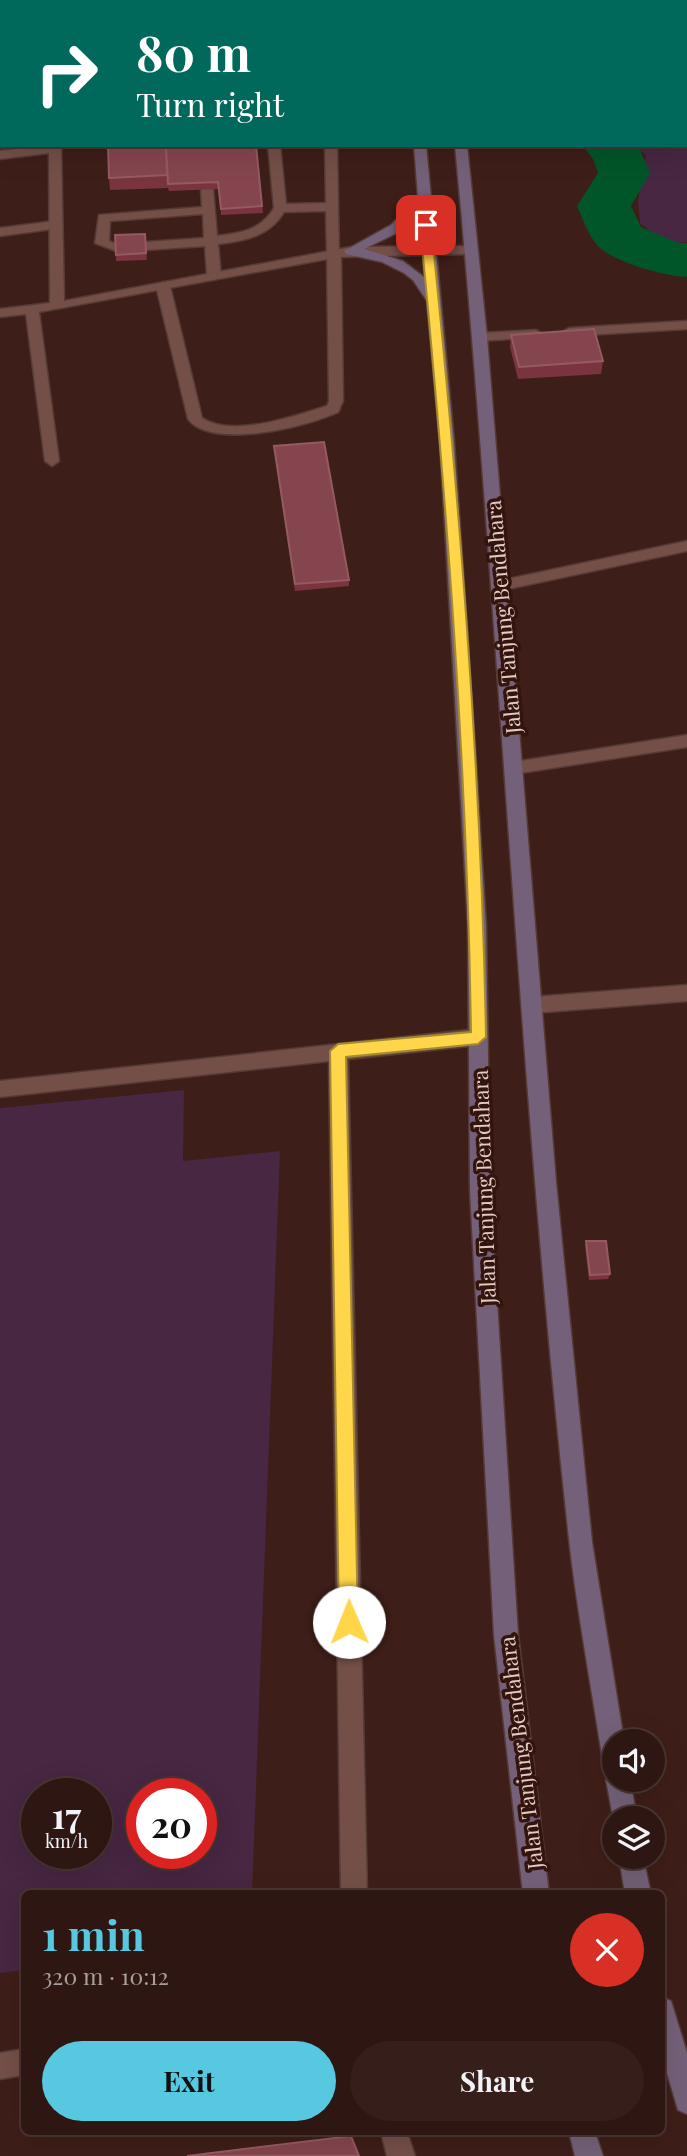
<!DOCTYPE html>
<meta charset="utf-8">
<style>
body{margin:0;font-family:"Playfair Display",serif;background:#361f1b;color:#f1f3f6;height:100vh;display:flex;flex-direction:column;font-size:26px;white-space:nowrap}
*{box-sizing:border-box;margin:0}
p{font-size:23px;color:#a79f9f}
.icon{flex:none;width:38px;height:38px;fill:none;stroke:currentColor;stroke-width:2;stroke-linecap:round;stroke-linejoin:round}
.map{position:relative;flex:1;overflow:hidden}
.drawer{position:absolute;left:21px;top:1890px;width:644px;height:245px;display:flex;flex-direction:column;background:#2e1612;border-radius:10px;box-shadow:0 7px 28px #0002,0 0 0 2px #493532}
.drawer>*{flex:none}
.guide{position:absolute;left:0px;top:0px;width:688px;height:147px;box-shadow:0 7px 28px #0002,0 0 0 2px #493532;background:#00695c;color:#fff;overflow:hidden}
.controls{position:absolute;left:602px;top:1729px;display:grid;gap:14px}
.controls a{display:grid;place-items:center;width:63px;height:63px;border-radius:50%;background:#2e1612;box-shadow:0 7px 28px #0002,0 0 0 2px #493532;font-size:35px}
.speed{position:absolute;left:21px;top:1778px;display:flex;gap:14px;font-size:35px;font-weight:700;text-align:center}
.speed>*{display:grid;place-content:center;width:91px;height:91px;border-radius:50%;background:#2e1612;box-shadow:0 7px 28px #0002,0 0 0 2px #493532;line-height:1}
.speed small{font-size:18px;font-weight:400}
.speed .limit{border:10px solid #d22;background:#fff;color:#111}
.pin{position:absolute;display:grid;place-items:center;width:60px;height:60px;color:#fff;margin:-30px;border-radius:14px;box-shadow:0 4px 10px #0006}
.me{position:absolute;width:77px;margin:-38px;rotate:359deg;stroke-linejoin:round;filter:drop-shadow(0 0 5px #0008)}
.turn{display:flex;align-items:center;gap:24px;height:147px;padding:0 21px;font-size:32px}
.turn .icon{width:91px;height:91px;stroke-width:2.5}
.turn b{display:block;font-size:49px;line-height:60px}
.round{display:grid;place-items:center;flex:none;width:74px;height:74px;border-radius:37px;background:#361f1b}
.headline{display:flex;align-items:center;justify-content:space-between;height:119px;padding:0 21px}
h1{font-size:42px;font-weight:700;line-height:52px;color:#56c9e0}
.button{display:flex;gap:14px;margin-top:auto;padding:14px 21px}
.button a{flex:1;height:80px;border-radius:42px;background:#56c9e0;color:#111;font-size:28px;font-weight:700;line-height:80px;text-align:center}
.button a+a{background:#361f1b;color:#f1f3f6}
.map>svg:first-child{display:block}
</style>
<div class="map">
<svg width="687" height="2156" viewBox="0 0 687 2156">
<rect width="100%" height="100%" fill="#3e1e18"/>
<g fill="#472742" fill-rule="evenodd">
<path d="M687,61V242L668,244L640,223L638,202L646,155L632,145H686Z"/>
<path d="M184,1090L183,1161L280,1151L252,1893L24,1894V1970L0,1973V1108ZM37,1794H96V1853H37ZM142,1794H201V1853H142Z"/>
</g>
<g fill="none" stroke-linecap="round" stroke-linejoin="round">
<g fill="#005529" fill-rule="evenodd">
<path d="M540,0H588L538,2Z"/>
<path d="M582,145H638L650,173L631,206L641,227L679,243H687V277C666,277 611,261 598,246C588,235 583,219 577,206L598,173L593,159Z"/>
</g>
<defs>
<g id="service">
<path d="M191,0H203L190,2Z"/>
<path d="M268,145H280L286,204L326,203L325,145H337L339,257L334,258L327,254L326,211L284,212C270,236 245,241 218,244L221,276L214,280L207,276L205,246L146,250L139,246L146,242L204,238L203,214L110,221L109,241L123,247L116,251L95,243L99,215L202,207L201,189L207,185L213,189L217,236C241,233 261,230 274,208Z"/>
<path d="M55,221L60,222V228L0,236V228Z"/>
<path d="M163,282L170,286L202,418C234,439 300,414 333,404L340,409L338,412C307,427 212,450 188,419L156,286Z"/>
<path d="M687,321V329L569,336L562,332L569,328Z"/>
<path d="M536,330L543,334L541,337L480,341L473,337L480,333Z"/>
<path d="M687,985V1001L533,1013L526,1010L524,1005L526,1000L533,997Z"/>
<path d="M478,1029L485,1031L487,1037L485,1043L478,1045L348,1059L367,1894H341L329,1061L0,1097V1081Z"/>
<path d="M24,2049V2075L0,2079V2053Z"/>
<path d="M381,2132H407L415,2156H387Z"/>
</g>
<g id="minor">
<path d="M306,0H325L304,2Z"/>
<path d="M0,18H2L0,25Z"/>
<path d="M49,145H61L64,301L351,247L470,246L477,250L470,254L341,257L343,401L338,412L333,414L326,409L329,401L327,259L39,312L59,461L52,466L45,461L26,314L0,317V309L50,303L49,153L0,159V151Z"/>
<path d="M687,541V551L499,591L491,586L499,581Z"/>
<path d="M687,735V747L514,774L508,772L506,768L508,764L514,762Z"/>
</g>
<g id="secondary">
<path d="M425,0H437L424,2Z"/>
<rect x="461" y="0" width="12" height="2"/>
<path d="M414,145H426L454,441L475,749L486,925L490,1190L518,1635L549,1894H523L494,1635L470,1190L468,925L440,441L427,301L413,280L404,273L382,262L346,254L344,251L391,225L418,197ZM420,211L425,278L403,261L364,249L401,231Z"/>
<path d="M455,145H467L487,337L556,1182L592,1542L624,1741H614V1768L605,1765L602,1756C591,1684 577,1611 569,1539C518,1076 499,609 455,145Z"/>
<path d="M614,1769V1780H630L637,1818H614V1822L606,1780L609,1771Z"/>
<path d="M619,1857H643L651,1894H625Z"/>
<path d="M662,1997L671,2001L687,2053V2114L678,2110L662,2056Z"/>
<path d="M569,2132H595L603,2156H575Z"/>
</g>
</defs>
<use href="#service" stroke="#553a36" stroke-width="3"/>
<use href="#minor" stroke="#553a36" stroke-width="3"/>
<use href="#secondary" stroke="#553a36" stroke-width="3"/>
<use href="#service" fill="#734f47" fill-rule="evenodd"/>
<use href="#minor" fill="#734f47" fill-rule="evenodd"/>
<use href="#secondary" fill="#746179" fill-rule="evenodd"/>
</g>
<g fill="#7a343f">
<path d="M256,145L263,213L221,215L219,189L169,191L168,188L110,190L109,178Z"/>
<path d="M145,234L147,260L116,261V255Z"/>
<path d="M511,335L603,361L601,374L518,379L510,347Z"/>
<path d="M274,446L349,580V586L295,591Z"/>
<path d="M586,1241L610,1274L608,1279L589,1280L585,1246Z"/>
</g>
<g fill="#85454e" stroke="#945a61" stroke-width="2">
<path d="M108,145H166L167,175L109,178Z"/>
<path d="M166,145H256L262,206L221,209L218,182L168,184Z"/>
<path d="M145,234L146,253L116,255L115,235Z"/>
<path d="M594,329L603,361L519,367L511,335Z"/>
<path d="M324,442L349,580L295,584L274,446Z"/>
<path d="M586,1241H606L610,1274L590,1275Z"/>
<path d="M351,2136L359,2156H187Z"/>
</g>
<path fill="#ffd54a" stroke="#a68a30" stroke-width="2" d="M426,221L431,225C459,495 481,766 486,1037L478,1044L346,1057L358,1622L356,1629L349,1631L342,1629L339,1622L330,1051L338,1044L471,1032C467,762 446,493 420,225Z"/>
<g text-anchor="middle" dominant-baseline="central" stroke-width="7" stroke-linejoin="round" paint-order="stroke">
<g font-size="21" fill="#e2ccc7" stroke="#34150e">
<text transform="translate(502 617) rotate(-95)">Jalan Tanjung Bendahara</text>
<text transform="translate(483 1187) rotate(-92)">Jalan Tanjung Bendahara</text>
<text transform="translate(520 1753) rotate(-97)">Jalan Tanjung Bendahara</text>
</g>
</g>
</svg>
<div class="controls">
<a><svg class="icon" aria-label="sound" viewBox="0 0 24 24"><path d="M4 9h4l5-4v14l-5-4H4zM17 9q2 3 0 6"/></svg></a>
<a><svg class="icon" aria-label="layers" viewBox="0 0 24 24"><path d="M12 4l9 5-9 5-9-5zM3 14l9 5 9-5"/></svg></a>
</div>
<div class="speed"><div>17<small>km/h</small></div><div class="limit">20</div></div>
<div class="pin" style="left:426px;top:225px;background:#d93025"><svg class="icon" aria-label="arrive" viewBox="0 0 24 24"><path d="M6 21V4h12l-3 4 3 4H6"/></svg></div>
<svg class="me" style="left:349px;top:1622px" viewBox="-20 -20 40 40"><circle r="19" fill="#fff"/><path d="M0-13L10 11 0 6-10 11z" fill="#ffd54a"/></svg>
<div class="guide">
<div class="turn"><svg class="icon" aria-label="right" viewBox="0 0 24 24"><path d="M7 20v-9h11M14 6l5 5-5 5"/></svg><div><b>80 m</b>Turn right</div></div>
</div>
<section class="drawer">
<div class="headline"><div><h1>1 min</h1><p>320 m · 10:12</p></div><a class="round" style="background:#d93025;color:#fff"><svg class="icon" aria-label="close" viewBox="0 0 24 24"><path d="M6 6l12 12M18 6L6 18"/></svg></a></div>
<div class="button"><a>Exit</a><a>Share</a></div>
</section>
</div>
